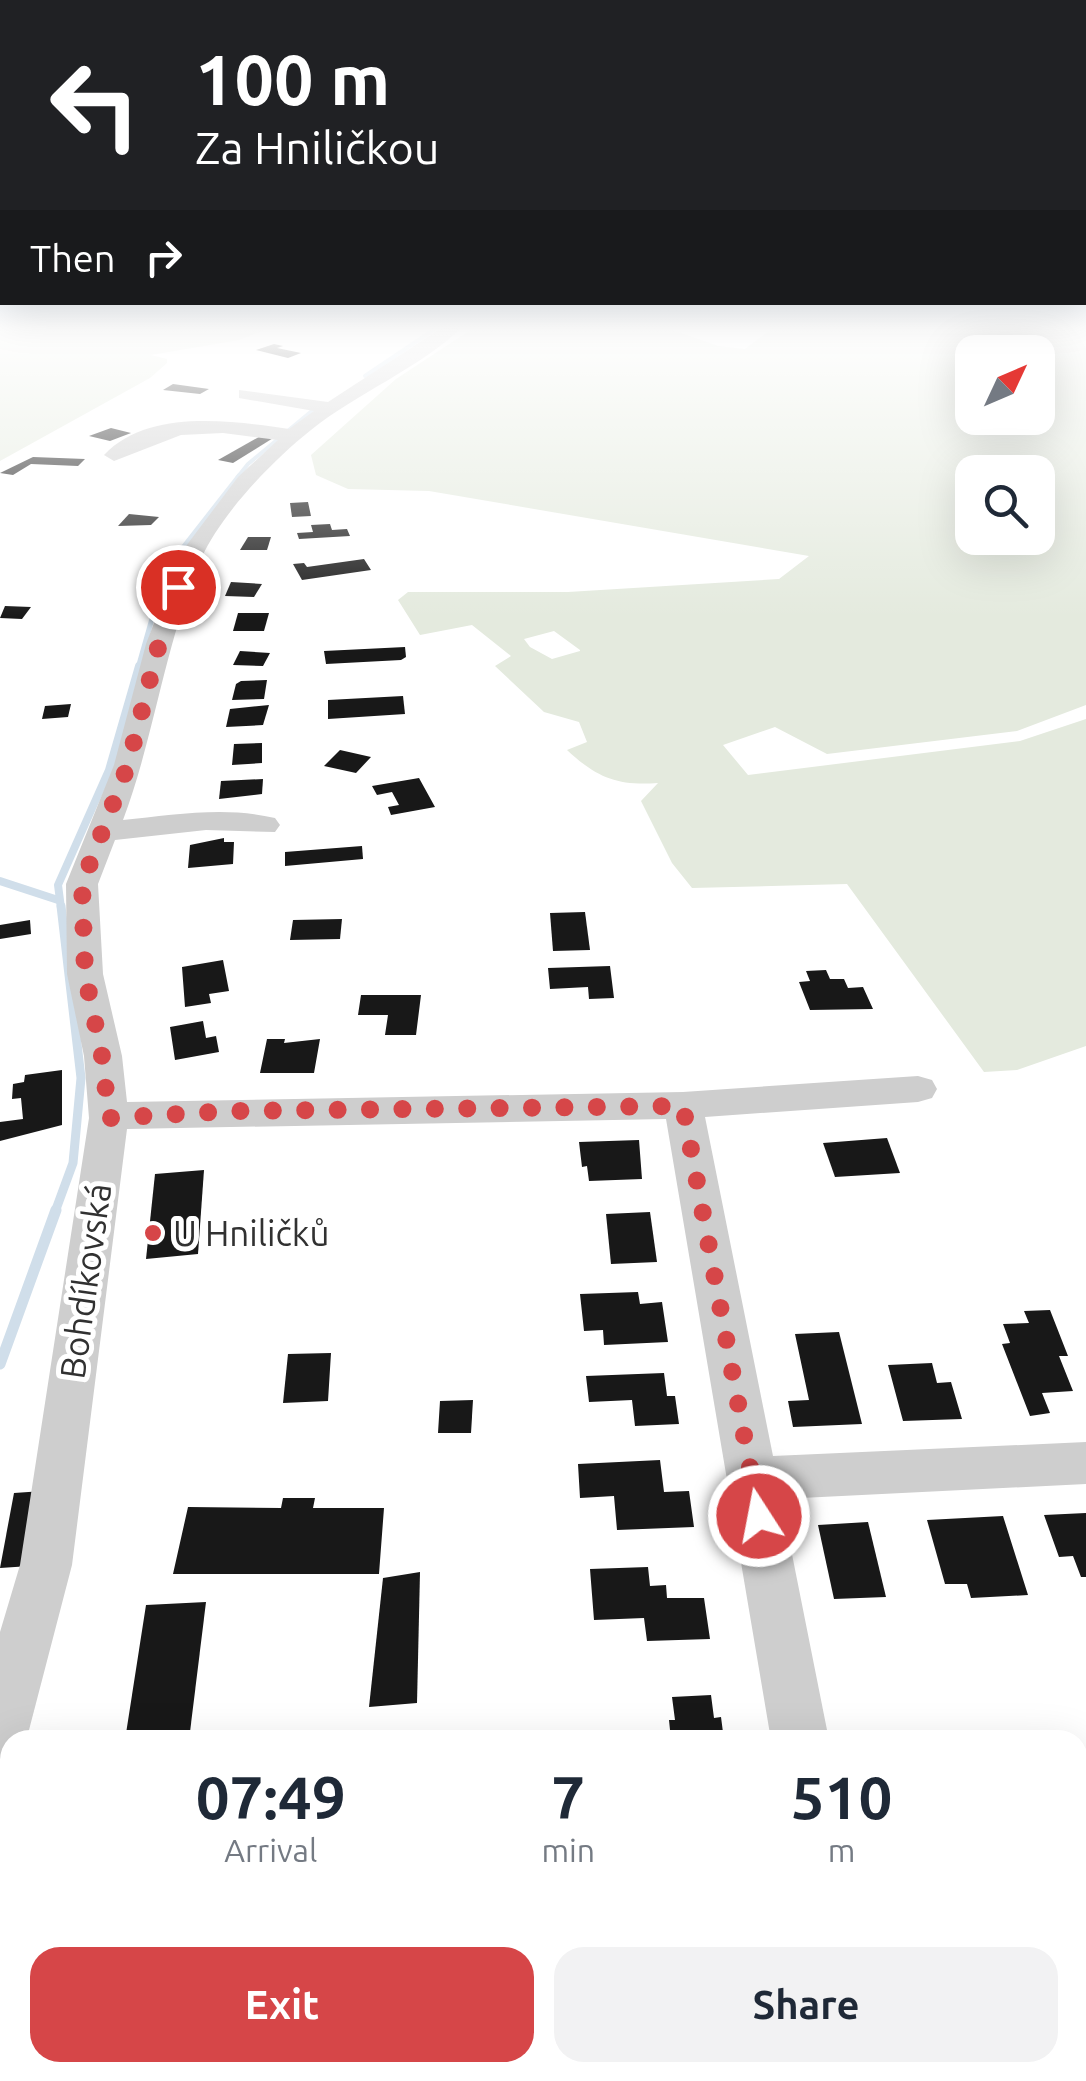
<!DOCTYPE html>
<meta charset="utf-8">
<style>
body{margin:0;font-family:Ubuntu,sans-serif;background:#f2f2f3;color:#1f2937;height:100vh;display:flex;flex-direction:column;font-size:38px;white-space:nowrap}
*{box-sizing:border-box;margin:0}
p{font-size:32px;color:#747a83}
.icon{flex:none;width:55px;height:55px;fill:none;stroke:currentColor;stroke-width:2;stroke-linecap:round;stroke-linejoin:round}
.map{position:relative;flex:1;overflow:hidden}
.drawer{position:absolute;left:0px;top:1730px;width:1088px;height:352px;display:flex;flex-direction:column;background:#fff;border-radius:30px 30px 0 0;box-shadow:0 10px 40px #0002}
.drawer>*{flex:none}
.hud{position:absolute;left:0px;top:0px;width:1088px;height:305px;box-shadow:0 10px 40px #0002;background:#202124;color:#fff;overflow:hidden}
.needle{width:65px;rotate:46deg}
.buttons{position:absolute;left:955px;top:335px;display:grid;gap:20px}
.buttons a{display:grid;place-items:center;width:100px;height:100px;border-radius:20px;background:#fff;box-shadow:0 10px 40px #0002;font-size:50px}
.pin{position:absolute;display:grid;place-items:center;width:85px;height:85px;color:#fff;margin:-42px;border:5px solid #fff;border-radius:50%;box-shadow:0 2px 10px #0007}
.me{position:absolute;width:110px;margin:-55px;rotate:349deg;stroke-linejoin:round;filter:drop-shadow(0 0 8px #0008)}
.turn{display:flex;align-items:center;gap:35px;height:210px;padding:0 30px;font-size:45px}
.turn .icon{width:130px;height:130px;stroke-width:2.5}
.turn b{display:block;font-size:70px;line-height:85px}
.then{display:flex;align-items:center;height:95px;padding:0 30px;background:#0003;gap:20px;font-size:38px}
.eta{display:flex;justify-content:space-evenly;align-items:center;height:170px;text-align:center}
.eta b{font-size:60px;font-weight:700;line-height:70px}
.button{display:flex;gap:20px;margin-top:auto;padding:20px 30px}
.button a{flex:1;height:115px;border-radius:30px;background:#d64648;color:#fff;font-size:40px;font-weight:700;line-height:115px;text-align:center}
.button a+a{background:#f2f2f3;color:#1f2937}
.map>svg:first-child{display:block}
</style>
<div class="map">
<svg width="1086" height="2081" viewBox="0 0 1086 2081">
<rect width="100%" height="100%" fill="#fff"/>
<g fill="#e4eade" fill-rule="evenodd">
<path d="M0,327H231L241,331L262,327L265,330L239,340L151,355L167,359V363L150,378L0,461Z"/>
<path d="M475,327H665L718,346L745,349L774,327H1086V705L1017,731L827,754L775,727L723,745L748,775L1020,741L1086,719V1046L1017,1070L984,1072L847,884L692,888L672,863L641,801L658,783C618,786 597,778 567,750L587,742L579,722L544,712L495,666L511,656L472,625L420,635L398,600L408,592H568L779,579L809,556L429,491L348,489L316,475L311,455L396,379ZM972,352H1038V418H972ZM972,472H1038V538H972ZM554,631L580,650V651L552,659L530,647L524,639Z"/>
</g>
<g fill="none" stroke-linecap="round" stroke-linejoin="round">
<g stroke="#d0deea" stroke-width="4">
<path d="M365,376L438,327"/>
<path d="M237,478L248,464L313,410"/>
</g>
<path stroke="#d0deea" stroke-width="5" d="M138,668L159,594L178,554L239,476"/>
<g stroke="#d0deea" stroke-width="8">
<path d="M0,881L58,900"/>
<path d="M61,908L58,885L109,770L139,666"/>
</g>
<path stroke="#d0deea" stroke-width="9" d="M55,1212L73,1163L81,1078L61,906"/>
<path stroke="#d0deea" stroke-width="11" d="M0,1364L56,1210"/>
</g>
<g fill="#181818">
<path d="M274,344L283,346L277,348L301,353L288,358L256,350Z"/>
<path d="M173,384L209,389L200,394L163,390Z"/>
<path d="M111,428L131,433L110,441L89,436Z"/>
<path d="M264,434L278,435L233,463L218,460Z"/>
<path d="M33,457L85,459L78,466L31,464L13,475L0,473Z"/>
<path d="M308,502L311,516L292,517L290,503Z"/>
<path d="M129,514L159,517L151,525L118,526Z"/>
<path d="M330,524L332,530L347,529L350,536L299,539L297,533L313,532L311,525Z"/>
<path d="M248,537H271L267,550H240Z"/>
<path d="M364,559L371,570L302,580L293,564L304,563L307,567Z"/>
<path d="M231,582L262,584L254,597L225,596Z"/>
<path d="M5,606L31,607L22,619L0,618Z"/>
<path d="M238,613H269L264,631H233Z"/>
<path d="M405,647L406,657L401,660L326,664L324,651Z"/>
<path d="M240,651L270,653L263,666L233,665Z"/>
<path d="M267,680L264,699L232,700L236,684L241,681Z"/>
<path d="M403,696L405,714L328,719V700Z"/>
<path d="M71,704L68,717L42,719L45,706Z"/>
<path d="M269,705L263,725L226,727L230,709Z"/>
<path d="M262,743V763L232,765L234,744Z"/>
<path d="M340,750L371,757L356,773L324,766Z"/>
<path d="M419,778L435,807L391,815L388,807L399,805L392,792L377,795L372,786Z"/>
<path d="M263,779L262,794L219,799L221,781Z"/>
<path d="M224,838V842H234L233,864L188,868L190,845Z"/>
<path d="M362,846L363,859L285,866V852Z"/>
<path d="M585,912L590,950L553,951L550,913Z"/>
<path d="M342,919L340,939L290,940L293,920Z"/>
<path d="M30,920L31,934L0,939V925Z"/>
<path d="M223,960L229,991L209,994L211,1003L185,1007L182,967Z"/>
<path d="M610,966L614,998L589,999L588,987L550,989L548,968Z"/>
<path d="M826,970L830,979H844L848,988L863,987L873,1009L810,1010L799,982L810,981L806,971Z"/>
<path d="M361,995H421L416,1035H385L388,1015H358Z"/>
<path d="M203,1021L206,1038L216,1036L219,1052L175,1060L170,1027Z"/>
<path d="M267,1039H285L284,1043L320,1039L314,1073H260Z"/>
<path d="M62,1070V1125L0,1141V1122L23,1119L21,1098L12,1099L13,1084L24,1082L25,1075Z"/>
<path d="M887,1138L900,1173L835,1177L823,1143Z"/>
<path d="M639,1140L642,1179L589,1181L587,1166L582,1167L579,1142Z"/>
<path d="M204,1170L198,1254L146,1259L155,1174Z"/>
<path d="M650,1212L657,1262L611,1264L606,1214Z"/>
<path d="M638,1292L640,1304L662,1302L668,1342L604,1345L603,1330L584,1331L580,1294Z"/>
<path d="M1050,1310L1068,1356H1059L1073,1391L1042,1393L1050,1413L1030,1416L1002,1344L1010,1343L1003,1324L1029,1323L1024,1311Z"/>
<path d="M839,1332L862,1424L793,1427L788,1401L809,1400L795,1334Z"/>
<path d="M331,1353L328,1401L283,1403L288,1354Z"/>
<path d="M932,1363L937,1383L951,1382L962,1419L903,1421L888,1365Z"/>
<path d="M664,1373L667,1396H675L679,1424L635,1426L632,1400L589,1402L586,1376Z"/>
<path d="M473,1400L471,1433H438L440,1401Z"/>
<path d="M660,1460L664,1492L689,1491L694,1527L617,1530L614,1496L580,1498L578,1464Z"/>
<path d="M43,1491L30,1566L0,1568L14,1493Z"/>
<path d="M283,1498H315L313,1508H384L379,1574H173L188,1507L281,1508Z"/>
<path d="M1086,1513V1577H1081L1073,1556L1059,1557L1044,1515Z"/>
<path d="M1003,1516L1028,1595L971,1598L967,1584H945L927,1520Z"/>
<path d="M868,1522L886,1597L834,1599L818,1525Z"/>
<path d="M648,1567L650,1586L666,1585L667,1598H704L710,1639L647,1641L644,1618L594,1620L590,1569Z"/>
<path d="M420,1572L417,1703L369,1707L383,1578Z"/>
<path d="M206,1602L189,1740H125L146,1605Z"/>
<path d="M711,1695L714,1718L721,1717L724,1740H671L669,1720H675L672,1697Z"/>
<path d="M1079,1751L1081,1760L1086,1759V1856L1078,1858Z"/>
<path d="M10,2027V2072H51L50,2081H0V2028Z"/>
</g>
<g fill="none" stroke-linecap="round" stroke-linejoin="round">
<path fill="#cecece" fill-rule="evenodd" d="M443,327H462C425,365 354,395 311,430C273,460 222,513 202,557C165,642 155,735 123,820C173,815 225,806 275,818L280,825L275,832L206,830L115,840L98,884L103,974L122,1056L127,1102L683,1092L918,1076L932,1080L937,1089L932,1098L918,1102L705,1117L773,1456L1086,1442V1484L781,1499L829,1740H771L666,1119L127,1129L72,1565L29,1730L25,1740H10V1754L0,1759V1632L20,1565L89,1118L84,1056L67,974L66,884L114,765L146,644L180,554L238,477L278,440L223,433L181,435L114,461L104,455C149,408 232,421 289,429L314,411L239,398V390L328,402Z"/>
</g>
<linearGradient id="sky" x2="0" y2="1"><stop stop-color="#9ec5e9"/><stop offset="0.53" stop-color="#fff"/><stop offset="1" stop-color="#fff" stop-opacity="0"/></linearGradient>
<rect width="1086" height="618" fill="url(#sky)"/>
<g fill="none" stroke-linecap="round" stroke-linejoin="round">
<path stroke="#d64648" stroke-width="18" stroke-dasharray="0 32.4" d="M178,587L159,644L128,765L82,884L85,974L102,1056L109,1118L232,1111L683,1106L759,1516"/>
</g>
<circle fill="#d64648" stroke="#fff" stroke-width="4" cx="153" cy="1233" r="10"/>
<g text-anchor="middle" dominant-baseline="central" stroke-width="10" stroke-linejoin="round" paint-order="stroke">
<g font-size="35" fill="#313131" stroke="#fff" text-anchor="start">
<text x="173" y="1233">U Hniličků</text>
</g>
<g font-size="35" fill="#313131" stroke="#fff">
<text transform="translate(85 1281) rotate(-82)">Bohdíkovská</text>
</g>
</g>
</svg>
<div class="buttons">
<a><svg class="needle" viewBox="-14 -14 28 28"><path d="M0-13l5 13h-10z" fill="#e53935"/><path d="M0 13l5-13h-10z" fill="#747a83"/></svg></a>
<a><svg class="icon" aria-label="search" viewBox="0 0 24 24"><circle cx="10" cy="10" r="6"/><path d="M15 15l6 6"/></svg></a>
</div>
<div class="pin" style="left:178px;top:587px;background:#d93025"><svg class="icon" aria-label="arrive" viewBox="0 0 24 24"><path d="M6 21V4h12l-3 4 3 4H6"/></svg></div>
<svg class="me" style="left:759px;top:1516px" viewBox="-20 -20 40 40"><circle r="17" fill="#d64648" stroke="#fff" stroke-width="3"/><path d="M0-11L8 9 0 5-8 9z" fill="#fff"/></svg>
<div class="hud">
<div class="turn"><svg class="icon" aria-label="left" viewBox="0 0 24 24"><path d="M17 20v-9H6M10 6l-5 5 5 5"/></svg><div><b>100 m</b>Za Hniličkou</div></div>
<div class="then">Then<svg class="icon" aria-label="right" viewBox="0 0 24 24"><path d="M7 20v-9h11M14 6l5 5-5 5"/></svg></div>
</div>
<section class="drawer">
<div class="eta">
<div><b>07:49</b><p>Arrival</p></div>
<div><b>7</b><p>min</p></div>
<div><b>510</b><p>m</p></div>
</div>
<div class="button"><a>Exit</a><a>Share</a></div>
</section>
</div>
